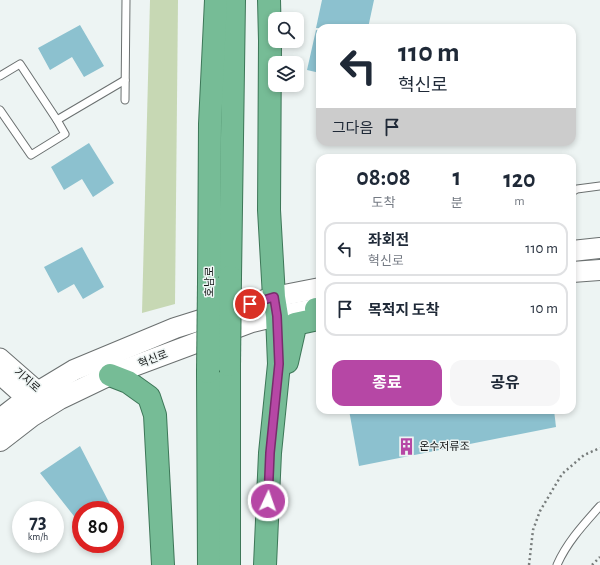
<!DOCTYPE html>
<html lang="ko">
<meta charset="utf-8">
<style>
body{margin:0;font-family:"Alegreya Sans","Noto Sans KR",sans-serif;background:#f6f6f7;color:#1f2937;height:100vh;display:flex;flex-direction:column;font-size:15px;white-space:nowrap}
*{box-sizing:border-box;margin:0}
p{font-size:13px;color:#747a83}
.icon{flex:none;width:22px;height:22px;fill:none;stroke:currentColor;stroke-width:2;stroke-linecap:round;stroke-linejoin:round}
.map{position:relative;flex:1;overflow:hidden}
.drawer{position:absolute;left:316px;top:154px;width:260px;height:260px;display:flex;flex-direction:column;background:#fff;border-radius:12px;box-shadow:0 2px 6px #0003}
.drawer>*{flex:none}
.banner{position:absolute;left:316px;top:24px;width:260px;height:122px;border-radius:12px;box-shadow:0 2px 6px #0003;background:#fff;color:#1f2937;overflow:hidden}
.fabs{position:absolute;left:268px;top:12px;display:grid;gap:8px}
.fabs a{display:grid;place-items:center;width:36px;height:36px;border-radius:8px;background:#fff;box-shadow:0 2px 6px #0003;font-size:20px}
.speed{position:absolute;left:12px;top:501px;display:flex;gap:8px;font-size:20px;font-weight:700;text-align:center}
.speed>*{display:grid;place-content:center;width:52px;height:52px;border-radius:50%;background:#fff;box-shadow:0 2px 6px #0003;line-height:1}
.speed small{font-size:10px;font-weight:400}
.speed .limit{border:6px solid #d22;background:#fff;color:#111}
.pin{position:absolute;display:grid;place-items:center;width:34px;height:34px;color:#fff;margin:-17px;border:2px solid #fff;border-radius:50%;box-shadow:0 1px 4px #0007}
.me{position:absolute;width:44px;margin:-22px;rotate:3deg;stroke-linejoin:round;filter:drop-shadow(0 0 3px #0008)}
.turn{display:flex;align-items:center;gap:14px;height:84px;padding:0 16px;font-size:18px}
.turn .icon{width:52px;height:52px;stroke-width:2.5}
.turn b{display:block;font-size:28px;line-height:34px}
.then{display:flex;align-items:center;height:38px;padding:0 16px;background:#0003;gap:8px;font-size:15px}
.eta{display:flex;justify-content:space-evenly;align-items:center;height:68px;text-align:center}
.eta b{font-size:24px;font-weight:700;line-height:28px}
.primary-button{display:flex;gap:8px;margin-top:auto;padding:8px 16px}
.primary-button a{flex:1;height:46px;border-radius:12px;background:#b647a5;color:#fff;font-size:16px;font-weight:700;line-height:46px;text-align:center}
.primary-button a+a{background:#f6f6f7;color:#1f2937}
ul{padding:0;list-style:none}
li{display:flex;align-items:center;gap:12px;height:54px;margin:0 8px 6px;padding:0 8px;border:2px solid #e0e1e3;border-radius:12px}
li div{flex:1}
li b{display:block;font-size:15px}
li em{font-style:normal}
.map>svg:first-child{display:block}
</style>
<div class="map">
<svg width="600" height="565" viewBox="0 0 600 565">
<rect width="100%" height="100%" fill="#edf4f3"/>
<path fill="#c7d8b4" d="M150,0H178L175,304L142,313Z"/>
<g fill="#8cc1cf">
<path d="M322,0H374L368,28H316Z"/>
<path d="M80,25L104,66L84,77L72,57L50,70L38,48Z"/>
<path d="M316,30L320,31V73L307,70Z"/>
<path d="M89,143L114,183L93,197L82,179L64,190L51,167Z"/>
<path d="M82,247L104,287L83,299L74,284L58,293L44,267Z"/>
<path d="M349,410H554L556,427L359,466Z"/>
<path d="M80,446L113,510H81V525L40,473Z"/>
</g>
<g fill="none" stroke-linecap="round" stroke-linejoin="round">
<defs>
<g id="service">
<path d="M0,76L20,64L57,120L65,134L31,155L0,110"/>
<path d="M125,100L126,0"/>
<path d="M57,120L125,80"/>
<path d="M572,192L577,189L600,186"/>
<path d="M557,565C567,542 584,524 600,506"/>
</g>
<g id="tertiary">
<path d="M0,357L48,399"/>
<path d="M0,376L36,408"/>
</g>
<g id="secondary">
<path d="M572,251L600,248"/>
<path d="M572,272L600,270"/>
<path d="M0,419L26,399L74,370L175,328L274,297L320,288"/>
<path d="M0,441L31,417L60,399L110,375L252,322L277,316L320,308"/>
</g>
<g id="trunk">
<path d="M230,277L234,0"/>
<path d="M209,283L210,124L216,0"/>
<path d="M284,363L287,362L294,331L295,324L318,319L316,309"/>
<path d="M229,365V565"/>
<path d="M208,372L209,565"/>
<path d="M110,375L128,382L149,397L155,415L163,565"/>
<path d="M265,565L270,453L279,364L277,316L274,297L269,210L270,41L269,0"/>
</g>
</defs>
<use href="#service" stroke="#6b7070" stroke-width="9"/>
<use href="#tertiary" stroke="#6b7070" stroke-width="19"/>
<use href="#secondary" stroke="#6b7070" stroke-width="22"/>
<use href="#trunk" stroke="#3d7758" stroke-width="24"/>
<g stroke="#787d7c" stroke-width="2.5" stroke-dasharray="2 3" stroke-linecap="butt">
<path d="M529,565L533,530L540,511L562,474L584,455L600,448"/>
<path d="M592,565L600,557"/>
</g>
<use href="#service" stroke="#fff" stroke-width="7"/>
<use href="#tertiary" stroke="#fff" stroke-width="17"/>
<use href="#secondary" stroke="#fff" stroke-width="20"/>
<use href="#trunk" stroke="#76bc96" stroke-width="22"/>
<defs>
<g id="trunk-bridge">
<path d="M229,365L230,277"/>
<path d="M208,372L209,283"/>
</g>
</defs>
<use href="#trunk-bridge" stroke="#3d7758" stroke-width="24" stroke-linecap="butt"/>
<use href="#trunk-bridge" stroke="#76bc96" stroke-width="22"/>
</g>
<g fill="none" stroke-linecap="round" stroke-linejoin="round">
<defs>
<path id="route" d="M250,304L274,297L277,316L279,364L270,453L268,501"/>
</defs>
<use href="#route" stroke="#762e6b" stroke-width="10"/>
<use href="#route" stroke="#b647a5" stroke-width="7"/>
</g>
<defs>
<symbol id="building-bare" viewBox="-9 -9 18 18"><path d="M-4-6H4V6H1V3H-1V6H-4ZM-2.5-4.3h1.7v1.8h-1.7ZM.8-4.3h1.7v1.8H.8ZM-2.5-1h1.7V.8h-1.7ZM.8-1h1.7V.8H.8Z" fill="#b647a5" stroke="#edf4f3" stroke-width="2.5" paint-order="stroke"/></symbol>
</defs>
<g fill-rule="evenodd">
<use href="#building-bare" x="394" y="434" width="25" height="25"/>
</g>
<g text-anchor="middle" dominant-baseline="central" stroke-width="3" stroke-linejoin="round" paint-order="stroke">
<g font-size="11" fill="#121414" stroke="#edf4f3">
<text transform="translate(209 282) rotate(-90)">호남로</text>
<text transform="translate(153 359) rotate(-21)">혁신로</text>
<text transform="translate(27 380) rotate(41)">기지로</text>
</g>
<g font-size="11" fill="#121414" stroke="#edf4f3" text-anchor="start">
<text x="419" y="446">온수저류조</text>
</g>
</g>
</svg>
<div class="fabs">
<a><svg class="icon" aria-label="search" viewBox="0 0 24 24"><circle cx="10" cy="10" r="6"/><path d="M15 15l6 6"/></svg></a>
<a><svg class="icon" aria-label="layers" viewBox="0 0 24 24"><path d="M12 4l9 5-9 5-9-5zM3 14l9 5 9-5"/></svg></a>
</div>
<div class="speed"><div>73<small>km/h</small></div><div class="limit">80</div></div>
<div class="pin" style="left:250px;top:304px;background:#d93025"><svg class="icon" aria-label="arrive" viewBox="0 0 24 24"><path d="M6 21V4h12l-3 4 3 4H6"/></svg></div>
<svg class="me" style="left:268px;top:501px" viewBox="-20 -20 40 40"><circle r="17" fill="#b647a5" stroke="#fff" stroke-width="3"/><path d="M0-11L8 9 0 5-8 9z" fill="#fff"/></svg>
<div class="banner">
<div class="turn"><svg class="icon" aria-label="left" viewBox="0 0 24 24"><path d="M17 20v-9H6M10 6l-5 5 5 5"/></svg><div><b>110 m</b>혁신로</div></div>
<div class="then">그다음<svg class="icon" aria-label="arrive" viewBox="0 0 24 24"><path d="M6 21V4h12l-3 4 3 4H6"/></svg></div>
</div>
<section class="drawer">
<div class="eta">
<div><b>08:08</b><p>도착</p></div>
<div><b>1</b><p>분</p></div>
<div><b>120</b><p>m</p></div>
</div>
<ul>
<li><svg class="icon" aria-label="left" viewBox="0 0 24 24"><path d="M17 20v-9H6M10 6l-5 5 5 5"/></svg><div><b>좌회전</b><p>혁신로</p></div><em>110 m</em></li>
<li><svg class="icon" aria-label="arrive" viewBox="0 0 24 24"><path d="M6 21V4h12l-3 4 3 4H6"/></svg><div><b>목적지 도착</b></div><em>10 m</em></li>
</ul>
<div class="primary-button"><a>종료</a><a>공유</a></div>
</section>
</div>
